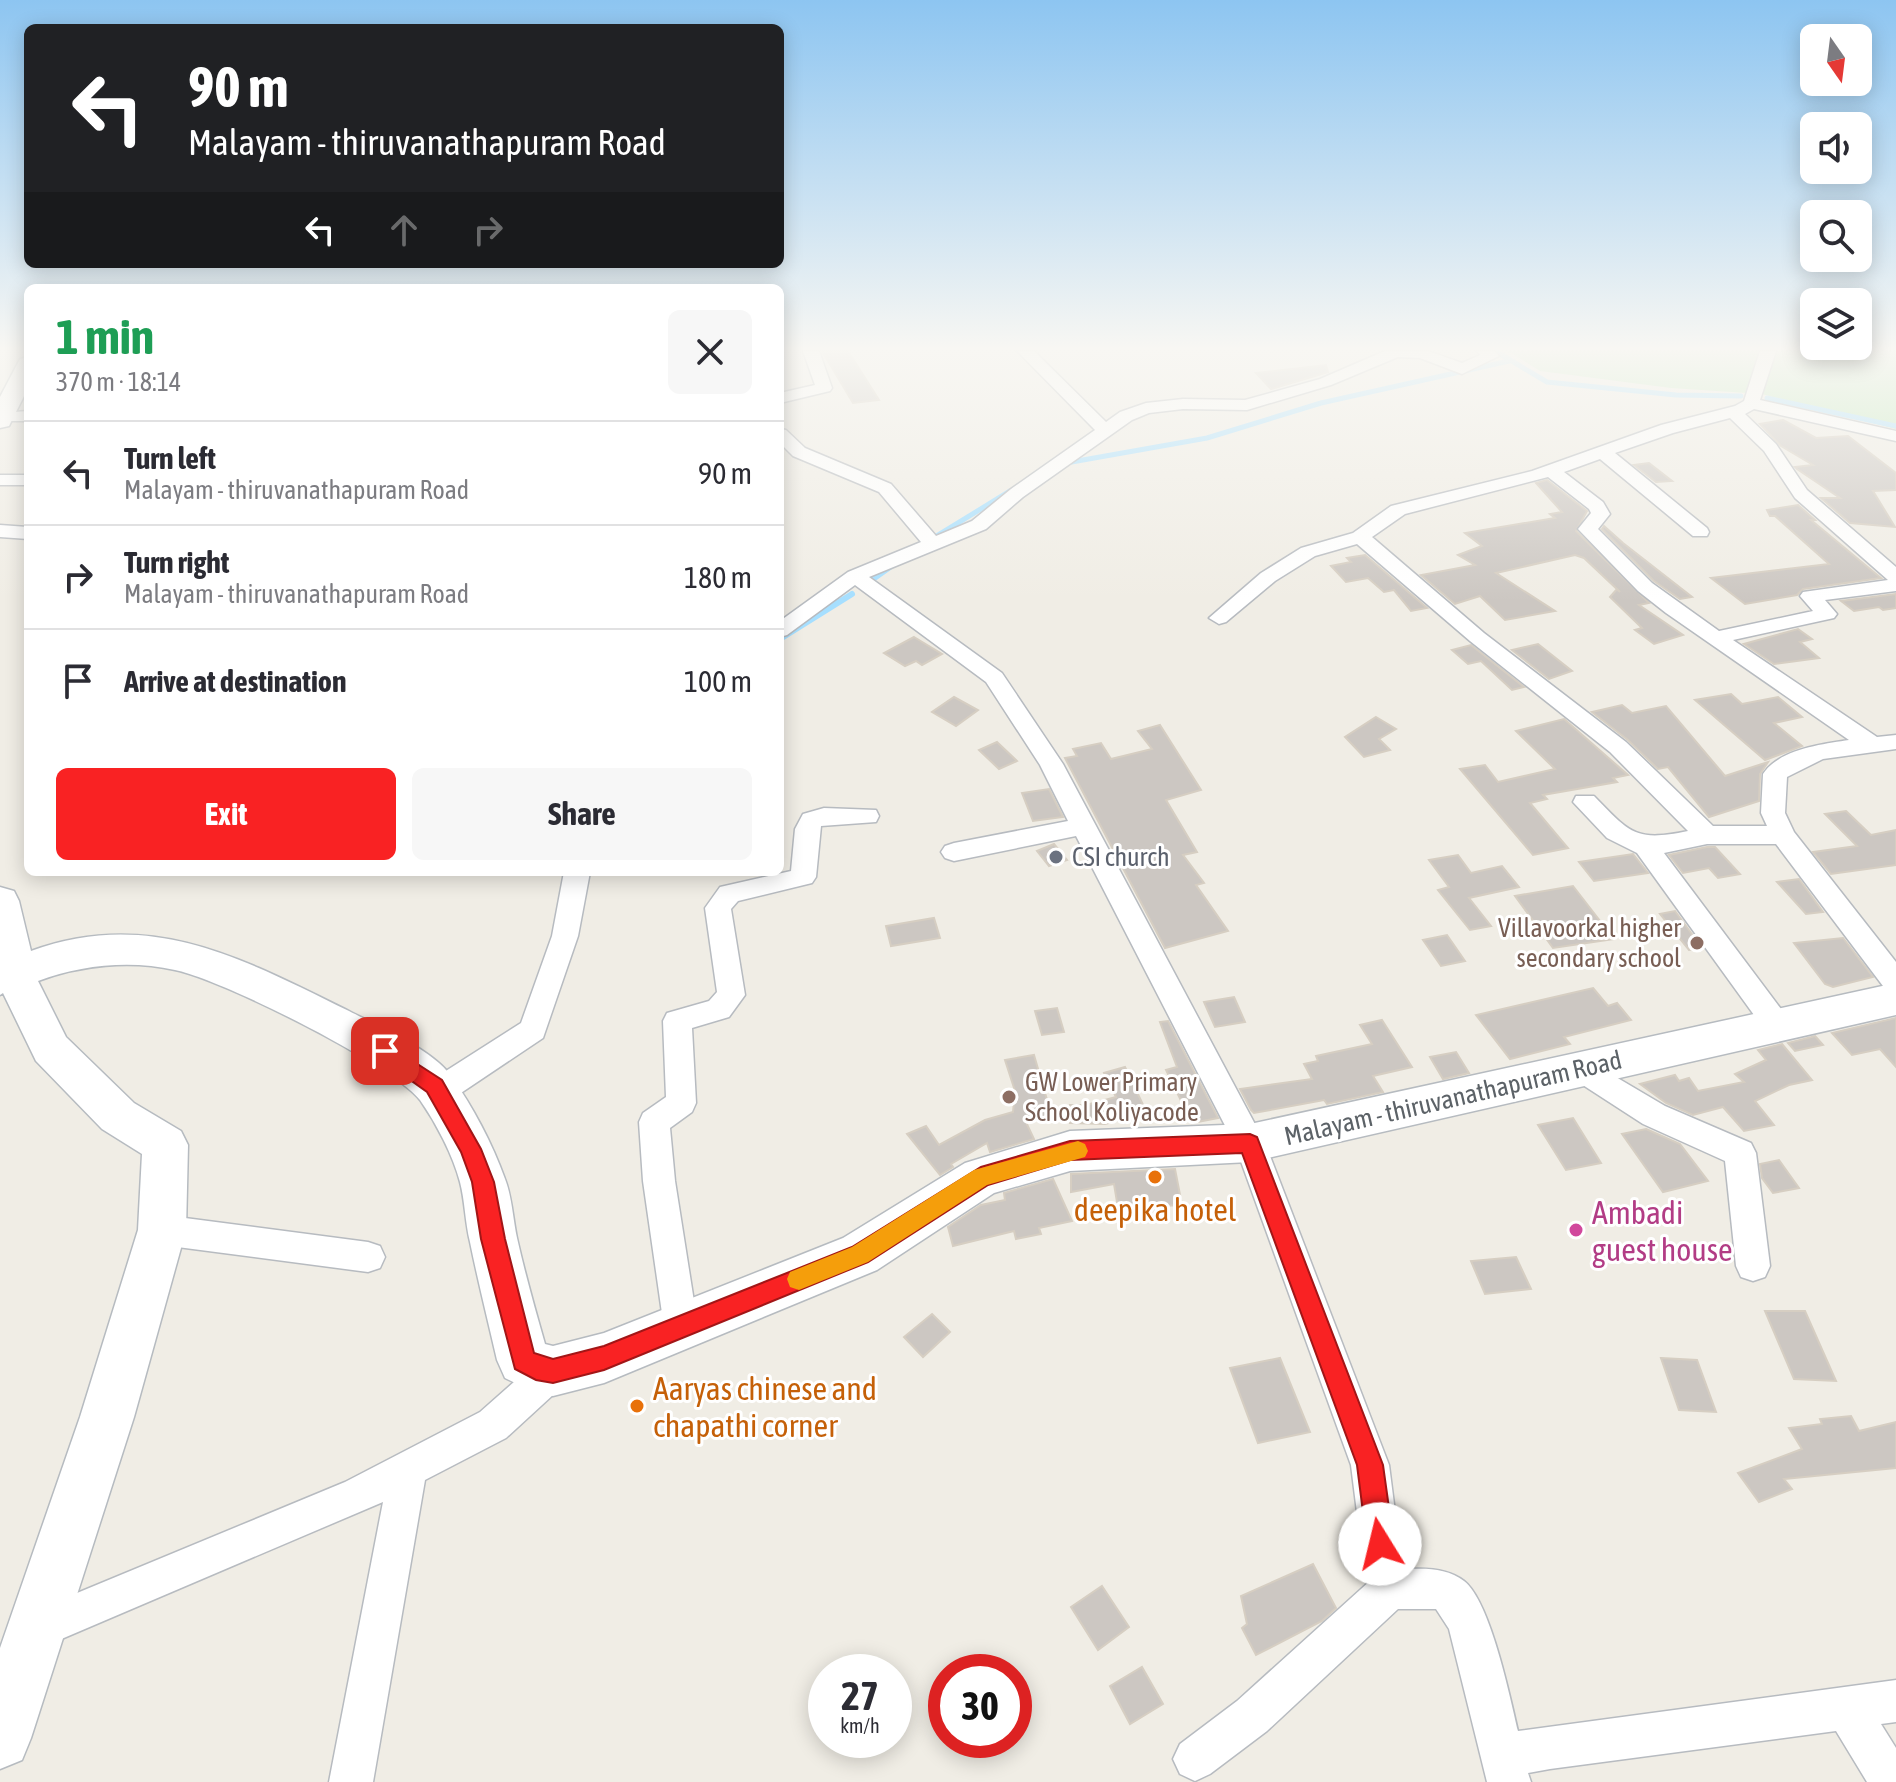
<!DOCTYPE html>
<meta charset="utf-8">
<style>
body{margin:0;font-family:"Asap Condensed",sans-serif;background:#f7f7f7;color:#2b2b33;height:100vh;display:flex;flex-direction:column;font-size:30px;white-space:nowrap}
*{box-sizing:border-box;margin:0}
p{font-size:26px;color:#7c7c81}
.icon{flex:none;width:44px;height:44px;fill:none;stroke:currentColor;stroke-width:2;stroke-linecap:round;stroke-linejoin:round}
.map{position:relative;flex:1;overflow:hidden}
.details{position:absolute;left:24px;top:284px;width:760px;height:592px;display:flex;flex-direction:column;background:#fff;border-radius:12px;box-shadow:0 4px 20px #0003}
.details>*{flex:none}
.guide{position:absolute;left:24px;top:24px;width:760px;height:244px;border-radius:12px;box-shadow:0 4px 20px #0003;background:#202124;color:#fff;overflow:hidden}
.needle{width:52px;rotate:166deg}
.buttons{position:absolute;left:1800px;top:24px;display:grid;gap:16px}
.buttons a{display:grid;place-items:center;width:72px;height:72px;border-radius:12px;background:#fff;box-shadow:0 4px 20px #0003;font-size:40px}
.speed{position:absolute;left:808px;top:1654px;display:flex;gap:16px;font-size:40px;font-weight:700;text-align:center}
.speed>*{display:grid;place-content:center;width:104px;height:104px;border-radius:50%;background:#fff;box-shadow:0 4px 20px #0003;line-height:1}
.speed small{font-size:20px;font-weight:400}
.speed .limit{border:12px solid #d22;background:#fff;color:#111}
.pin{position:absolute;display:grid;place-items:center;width:68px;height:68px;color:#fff;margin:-34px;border-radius:16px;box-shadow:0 4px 12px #0006}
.me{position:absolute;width:88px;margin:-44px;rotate:351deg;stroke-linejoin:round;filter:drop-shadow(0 0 6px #0008)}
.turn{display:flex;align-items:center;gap:28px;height:168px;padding:0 32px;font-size:36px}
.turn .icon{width:104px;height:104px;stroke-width:2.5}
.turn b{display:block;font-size:56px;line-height:68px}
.lanes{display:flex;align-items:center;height:76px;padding:0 32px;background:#0003;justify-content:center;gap:40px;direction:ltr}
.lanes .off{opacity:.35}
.round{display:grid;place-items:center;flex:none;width:84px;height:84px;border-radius:12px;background:#f7f7f7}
.headline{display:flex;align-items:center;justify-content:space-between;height:136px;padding:0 32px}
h1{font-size:48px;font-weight:700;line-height:60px;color:#1e9e55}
.action{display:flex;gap:16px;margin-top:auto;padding:16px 32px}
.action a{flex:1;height:92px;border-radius:12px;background:#f92223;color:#fff;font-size:32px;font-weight:700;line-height:92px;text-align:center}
.action a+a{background:#f7f7f7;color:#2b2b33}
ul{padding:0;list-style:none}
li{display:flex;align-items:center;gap:24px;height:104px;padding:0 32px;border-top:2px solid #e1e1e2}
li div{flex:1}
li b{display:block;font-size:30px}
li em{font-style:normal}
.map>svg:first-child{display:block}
</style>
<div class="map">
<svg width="1896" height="1782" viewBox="0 0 1896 1782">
<rect width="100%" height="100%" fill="#f0ede5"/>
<path fill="#c3eabf" d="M1508,351H1896V429L1762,394L1671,388L1540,371Z"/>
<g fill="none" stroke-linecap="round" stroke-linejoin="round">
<g stroke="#a6dfff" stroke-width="5">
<path d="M1495,351L1547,382L1676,395L1741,396"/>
<path d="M1767,398L1896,426"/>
<path d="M1066,463L1207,438L1321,403L1509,361"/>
<path d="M935,537L1010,491"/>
<path d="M871,581L895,564"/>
</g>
<path stroke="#a6dfff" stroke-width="6" d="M780,639L852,594"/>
</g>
<g fill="#ccc7c2" stroke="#d6cec2" stroke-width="2">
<path d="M822,351H848L879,400L853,403Z"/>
<path d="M1326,365L1328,372L1271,389L1256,373Z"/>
<path d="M1783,420L1816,438L1848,436L1896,473V490L1873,491L1895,527L1850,523L1821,498H1840L1797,469L1795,467L1813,465L1781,446L1760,424Z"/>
<path d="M1649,463L1672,481L1656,482L1634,465Z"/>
<path d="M1547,480L1587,511L1576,531L1649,603L1639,605L1683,635L1654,644L1635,630L1642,628L1610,597L1617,589L1620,592L1584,558L1575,555L1496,573L1555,611L1505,620L1480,596L1455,604L1421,575L1475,565L1458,555L1482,546L1465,533L1555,518L1550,514L1562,512L1536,483Z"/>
<path d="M1798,505L1815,520H1811L1881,578L1803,589L1797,595L1745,604L1711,578L1829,564L1775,516H1770L1767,510Z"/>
<path d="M1604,526L1623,543L1692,597L1680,599L1654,581L1602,529Z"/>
<path d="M1365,555L1427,608L1411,611L1394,590L1384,592L1368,578L1346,582L1331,566L1351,562L1347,558Z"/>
<path d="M1896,594V608L1883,610L1879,607L1854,611L1841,601Z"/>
<path d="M1798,629L1812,639L1800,642L1819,658L1774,664L1744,644Z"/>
<path d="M914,637L942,654L922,665L916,661L905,666L884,653Z"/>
<path d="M1538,644L1572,671L1549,679L1512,650Z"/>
<path d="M1471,645L1524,687L1512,690L1481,661L1468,664L1452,650Z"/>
<path d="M1731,694L1742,704L1778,697L1802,717L1774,723L1802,746L1765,760L1695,700Z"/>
<path d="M954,697L978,710L956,726L932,712Z"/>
<path d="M1622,705L1632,713L1666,706L1725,776L1768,762L1760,774L1759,801L1709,817L1668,767L1658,769L1628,740L1592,712Z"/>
<path d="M1376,717L1396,729L1379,739L1390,750L1364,757L1345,737Z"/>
<path d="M1564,719L1628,775L1613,778L1617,782L1543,795L1547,799L1530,803L1568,848L1533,855L1460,769L1485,765L1498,782L1555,769L1516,731Z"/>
<path d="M1160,725L1201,790L1166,800L1197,852L1183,855L1204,883L1196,885L1228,931L1165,948L1065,758L1077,756L1073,749L1101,743L1111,759L1152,749L1138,731Z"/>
<path d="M997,742L1017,761L999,769L979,750Z"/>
<path d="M1049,789L1063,817L1033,821L1022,793Z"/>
<path d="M1846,811L1871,835L1896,830V865L1831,874L1813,852L1857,846L1825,814Z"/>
<path d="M1054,844L1067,860L1049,866L1037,851Z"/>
<path d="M1707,847H1715L1740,874L1718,878L1709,868L1683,873L1669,855Z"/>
<path d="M1633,854L1648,873L1594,881L1579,862Z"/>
<path d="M1458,855L1471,873L1502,866L1519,887L1469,898L1491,926L1470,930L1438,890L1449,887L1429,860Z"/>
<path d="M1799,879L1823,912L1806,914L1777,882Z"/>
<path d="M1573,886L1614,939L1553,948L1515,896Z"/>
<path d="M1675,911L1702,948L1689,950L1660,914Z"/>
<path d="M934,918L940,938L891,946L886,926Z"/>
<path d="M1447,935L1465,961L1441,966L1423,940Z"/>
<path d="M1843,938L1873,977L1833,987L1825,984L1794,943Z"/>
<path d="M1593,988L1608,1006L1617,1003L1631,1020L1564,1037L1570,1044L1510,1059L1476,1015Z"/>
<path d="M1234,997L1245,1022L1215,1027L1204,1002Z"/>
<path d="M1057,1008L1064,1032L1042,1035L1035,1011Z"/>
<path d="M1896,1018V1067L1880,1049L1852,1055L1832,1033Z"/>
<path d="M1382,1020L1412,1067L1373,1076L1383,1092L1327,1104L1324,1100L1254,1113L1251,1110L1240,1089L1312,1079L1304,1064L1318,1061L1316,1056L1372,1044L1360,1025Z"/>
<path d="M1168,1021L1218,1118L1192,1123L1166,1070L1177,1067L1160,1022Z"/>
<path d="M1815,1036L1823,1045L1795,1051L1788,1043Z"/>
<path d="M1782,1044L1812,1080L1789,1085L1755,1101L1774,1125L1744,1131L1723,1107L1693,1115L1666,1103L1640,1084L1675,1075L1679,1081L1689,1078L1698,1091L1744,1082L1735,1074L1766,1060L1758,1050Z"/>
<path d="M1456,1052L1469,1073L1443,1079L1430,1057Z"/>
<path d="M1034,1055L1052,1117L1025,1120L1034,1139L990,1152L987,1143L951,1164L953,1167L940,1175L907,1134L926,1126L939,1145L985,1120L1013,1112L1015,1091L1005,1060Z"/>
<path d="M1125,1067L1147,1113L1105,1124L1070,1123V1105H1086L1116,1097L1104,1073Z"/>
<path d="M1573,1118L1601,1163L1566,1170L1538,1125Z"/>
<path d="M1646,1129L1680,1144L1708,1181L1663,1192L1622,1134Z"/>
<path d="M1779,1160L1799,1188L1773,1193L1762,1178L1760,1164Z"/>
<path d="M1175,1169L1182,1205L1118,1208L1114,1184L1071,1192V1174Z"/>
<path d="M1053,1179L1072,1221L1039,1228L1041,1234L1016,1239L1014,1231L953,1246L948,1227L981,1205L1005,1200L1004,1193Z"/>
<path d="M1516,1257L1531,1289L1485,1294L1471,1261Z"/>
<path d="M1765,1311H1805L1836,1381L1794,1379Z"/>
<path d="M932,1314L950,1332L923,1357L904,1337Z"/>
<path d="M1280,1358L1310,1432L1258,1443L1230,1368Z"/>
<path d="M1661,1358L1697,1360L1716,1412L1679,1410Z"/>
<path d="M1851,1416L1859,1431L1896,1422V1468L1784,1479L1792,1489L1759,1502L1738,1473L1802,1449L1789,1428L1822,1424L1820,1419Z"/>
<path d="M1313,1564L1336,1608L1322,1621L1256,1655L1242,1628L1247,1624L1241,1596Z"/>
<path d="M1102,1586L1129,1627L1098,1650L1071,1607Z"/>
<path d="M1142,1667L1163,1704L1130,1724L1110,1686Z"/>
</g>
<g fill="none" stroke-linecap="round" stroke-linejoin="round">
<defs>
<g id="street">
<path d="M803,351H819L832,388L830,391L780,403V393L815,385Z"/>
<path d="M1017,351H1034L1106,422L1120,412L1146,403L1183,399L1245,400L1320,379L1385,351H1428L1462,363L1480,355L1477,351H1494L1499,356L1462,374L1420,358L1398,357L1331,385L1247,410L1183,409L1149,413L1132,420L1023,497L986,529L869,577L1002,673L1063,764L1265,1143L1389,1465L1399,1543L1410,1569C1428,1568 1449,1569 1464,1581C1490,1601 1510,1697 1518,1731L1896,1680V1722L1881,1724L1896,1748V1782H1867L1836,1731L1550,1769L1528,1773L1531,1782H1487L1449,1629L1436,1609H1398L1267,1731L1210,1774L1195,1781L1180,1774L1173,1759L1180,1744L1237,1701L1371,1580V1570L1361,1544L1351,1465L1235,1145L1076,836L954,861L945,858L941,852L945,846L954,843L1068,821L1040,765L986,682L855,585L787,635L780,637V621L848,572L921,542L879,492L793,456L780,443V429L786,430L805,448L891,484L936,536L972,521L1011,489L1095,430Z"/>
<path d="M1760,351H1776L1760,400L1896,431V441L1754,409L1745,414L1776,444L1807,490L1896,567V591L1825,600L1837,614L1834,618L1733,640L1877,737L1896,735V749L1823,759L1787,777L1785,813L1794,832L1896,962V993L1886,990L1776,844H1707L1664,853L1787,1017L1791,1025L1787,1033L1777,1036L1767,1033L1637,853L1607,838L1573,802L1576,796H1594C1630,833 1635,842 1688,831L1610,752L1470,641L1357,544L1315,556L1275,581L1226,622L1219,624L1209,618L1261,573L1301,548L1353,533L1391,506L1532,471L1661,425L1735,406L1744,401ZM1730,418L1764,451L1795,498L1888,580L1803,592L1800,596L1813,611L1719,631L1652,583L1598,529L1610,514L1603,502L1564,472L1600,459L1693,536H1707L1709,532L1707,528L1615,453L1673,433ZM1548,477L1589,509L1591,513L1578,529L1638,591L1666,613L1849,740C1823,744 1779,749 1763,774L1761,813L1767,826H1713L1626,742L1484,633L1372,537L1405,514Z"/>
<path d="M28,411V421H0V413Z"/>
<rect x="0" y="475" width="28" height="10"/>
<path d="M0,525L28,527V539L0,537Z"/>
<path d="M824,808L876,810L879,816L876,822L821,826L816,877L812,883L738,901L731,909L745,995L729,1017L692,1028L696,1103L692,1112L670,1128L675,1181L698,1327L693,1339L681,1344L669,1339L664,1327L643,1181L639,1122L643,1113L666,1097L663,1021L667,1013L709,1001L717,992L705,908L720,887L791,871L795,829L803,814Z"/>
<path d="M564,872H590L578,936L543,1038L449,1101L438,1104L427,1101L423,1092L427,1083L521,1023L552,936Z"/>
<path d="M1582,1057L1665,1106L1751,1143L1756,1153L1770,1266L1765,1277L1753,1281L1741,1277L1736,1266L1725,1161L1643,1124L1572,1078L1567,1069L1572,1060Z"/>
<path d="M162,1215L368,1242L380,1246L385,1257L380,1268L368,1272L162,1245L150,1240L146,1230L150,1220Z"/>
<path d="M553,1354L566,1359L571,1371L566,1383L506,1438L425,1480L373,1782H329L383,1502L38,1649L24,1643L18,1629L24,1615L345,1482L480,1412L540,1359Z"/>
</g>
<g id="secondary">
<path d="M28,357V388L9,426L0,428V397L20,359Z"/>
<path d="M0,887L14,891L19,901L31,951C151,907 245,960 349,1011C378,1026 433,1050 451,1076C473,1107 492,1143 505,1179C512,1197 513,1219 517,1238C525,1274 535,1309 545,1344L553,1346L604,1333L843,1238L965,1163L1070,1131L1250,1124L1896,983V1015L1250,1162L1070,1171L994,1193L877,1270L604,1383L553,1396L536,1393L505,1378L497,1360C488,1321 478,1281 470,1242C465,1222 465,1201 460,1182C453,1155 436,1123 420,1100C393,1065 221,979 175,970C130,960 81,965 38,981L66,1037L134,1103L181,1131L188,1145L186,1230L134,1417L31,1738L22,1760L0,1769V1648L80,1417L138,1230L142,1154L102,1129L36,1061L3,993L0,995Z"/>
</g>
</defs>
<use href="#street" stroke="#b7bbc0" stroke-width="3"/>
<use href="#secondary" stroke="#b6bbc0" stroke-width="3"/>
<use href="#street" fill="#fff" fill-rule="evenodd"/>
<use href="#secondary" fill="#fff" fill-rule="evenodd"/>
</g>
<linearGradient id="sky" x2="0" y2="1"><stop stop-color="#8dc5f1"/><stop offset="0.58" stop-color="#f8f7f3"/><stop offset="1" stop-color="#f8f7f3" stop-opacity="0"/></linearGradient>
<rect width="1896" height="601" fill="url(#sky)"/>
<path fill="#f92223" stroke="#a21617" stroke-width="2" d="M385,1043L442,1080L481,1149L494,1182L505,1239L534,1353L553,1359L604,1346L852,1247L981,1167L1070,1141L1250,1134L1257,1137L1383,1465L1394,1544L1390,1553L1380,1557L1371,1553L1367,1544L1357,1465L1242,1153L1070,1160L988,1185L868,1262L604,1370L553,1383L536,1380L515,1369L481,1239L472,1182L461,1152L427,1092L378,1057L375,1051L378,1045Z"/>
<path fill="#f59e0b" d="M1078,1141L1085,1144L1088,1151L1085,1157L987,1185L868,1262L799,1290L790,1287L787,1279L790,1272L852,1247L974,1170Z"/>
<circle fill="#6b7280" stroke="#fff" stroke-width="3" cx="1056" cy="857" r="8"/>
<g fill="#8d6e63" stroke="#fff" stroke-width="3">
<circle cx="1697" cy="943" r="8"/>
<circle cx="1009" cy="1097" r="8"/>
</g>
<g fill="#e8710a" stroke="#fff" stroke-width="3">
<circle cx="1155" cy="1177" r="8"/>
<circle cx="637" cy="1406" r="8"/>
</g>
<circle fill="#d1479c" stroke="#fff" stroke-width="3" cx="1576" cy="1230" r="8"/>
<g text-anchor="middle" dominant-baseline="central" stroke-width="6" stroke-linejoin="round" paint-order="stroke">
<g font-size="26" fill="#5b616d" stroke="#fff" text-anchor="start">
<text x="1072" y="857">CSI church</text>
</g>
<g font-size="26" fill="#785e54" stroke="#fff" text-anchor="end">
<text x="1681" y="928">Villavoorkal higher<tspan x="1681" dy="30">secondary school</tspan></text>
<text x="1025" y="1082" text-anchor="start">GW Lower Primary<tspan x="1025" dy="30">School Koliyacode</tspan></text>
</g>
<g font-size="26" fill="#5c6267" stroke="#fff">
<text transform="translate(1453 1098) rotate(-13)">Malayam - thiruvanathapuram Road</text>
</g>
<g font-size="32" fill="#c56008" stroke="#fff">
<text x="1155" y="1209">deepika hotel</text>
<text x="653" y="1388" text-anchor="start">Aaryas chinese and<tspan x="653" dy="37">chapathi corner</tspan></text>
</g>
<g font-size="32" fill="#b23c85" stroke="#fff" text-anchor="start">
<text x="1592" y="1212">Ambadi<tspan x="1592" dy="37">guest house</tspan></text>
</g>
</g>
</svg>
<div class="buttons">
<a><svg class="needle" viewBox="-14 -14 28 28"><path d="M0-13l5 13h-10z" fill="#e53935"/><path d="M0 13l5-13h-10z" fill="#7c7c81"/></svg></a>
<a><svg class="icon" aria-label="sound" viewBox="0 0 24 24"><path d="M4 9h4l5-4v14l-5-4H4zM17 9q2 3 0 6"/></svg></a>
<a><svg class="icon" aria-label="search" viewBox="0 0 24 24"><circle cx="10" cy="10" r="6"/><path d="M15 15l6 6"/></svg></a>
<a><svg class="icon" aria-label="layers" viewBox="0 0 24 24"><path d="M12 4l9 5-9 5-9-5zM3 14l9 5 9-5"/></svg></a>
</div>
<div class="speed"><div>27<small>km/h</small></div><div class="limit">30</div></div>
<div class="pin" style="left:385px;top:1051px;background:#d93025"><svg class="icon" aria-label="arrive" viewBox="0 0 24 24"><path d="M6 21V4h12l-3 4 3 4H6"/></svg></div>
<svg class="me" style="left:1380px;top:1544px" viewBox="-20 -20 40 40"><circle r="19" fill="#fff"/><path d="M0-13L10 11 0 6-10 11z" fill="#f92223"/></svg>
<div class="guide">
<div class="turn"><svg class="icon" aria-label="left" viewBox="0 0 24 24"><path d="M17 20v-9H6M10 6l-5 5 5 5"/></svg><div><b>90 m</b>Malayam - thiruvanathapuram Road</div></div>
<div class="lanes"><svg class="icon" aria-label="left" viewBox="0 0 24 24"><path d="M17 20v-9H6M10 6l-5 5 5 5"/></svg><svg class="icon off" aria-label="ahead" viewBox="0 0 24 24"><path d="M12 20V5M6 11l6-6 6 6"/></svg><svg class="icon off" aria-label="right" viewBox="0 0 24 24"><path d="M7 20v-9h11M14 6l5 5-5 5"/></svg></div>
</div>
<section class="details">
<div class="headline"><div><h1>1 min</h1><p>370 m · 18:14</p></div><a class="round"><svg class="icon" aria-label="close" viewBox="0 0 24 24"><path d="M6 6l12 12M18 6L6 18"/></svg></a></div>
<ul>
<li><svg class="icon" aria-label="left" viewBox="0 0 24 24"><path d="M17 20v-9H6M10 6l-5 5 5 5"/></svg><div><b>Turn left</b><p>Malayam - thiruvanathapuram Road</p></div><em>90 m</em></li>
<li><svg class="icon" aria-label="right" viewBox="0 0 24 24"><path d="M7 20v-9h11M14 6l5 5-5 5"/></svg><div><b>Turn right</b><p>Malayam - thiruvanathapuram Road</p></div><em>180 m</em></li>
<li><svg class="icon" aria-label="arrive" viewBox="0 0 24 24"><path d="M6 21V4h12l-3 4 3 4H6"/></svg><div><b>Arrive at destination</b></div><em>100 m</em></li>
</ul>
<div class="action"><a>Exit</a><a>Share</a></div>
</section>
</div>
